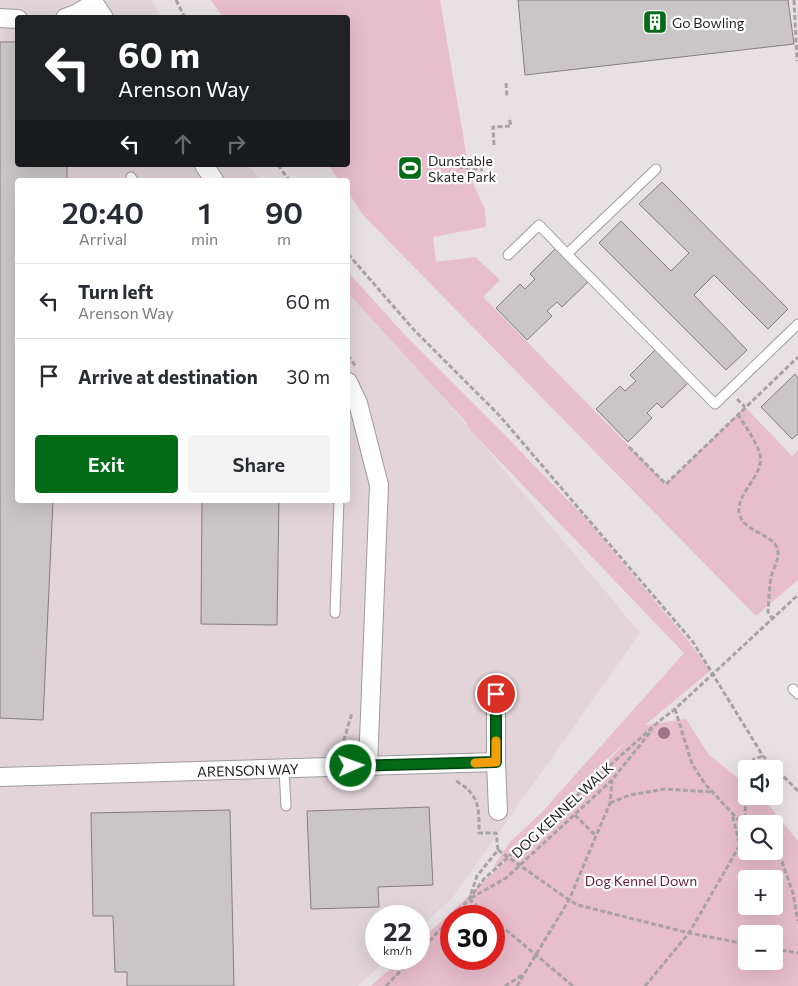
<!DOCTYPE html>
<meta charset="utf-8">
<style>
body{margin:0;font-family:Commissioner,sans-serif;background:#f2f2f3;color:#2b2b33;height:100vh;display:flex;flex-direction:column;font-size:19px;white-space:nowrap}
*{box-sizing:border-box;margin:0}
p{font-size:16px;color:#7c7c81}
.icon{flex:none;width:28px;height:28px;fill:none;stroke:currentColor;stroke-width:2;stroke-linecap:round;stroke-linejoin:round}
.map{position:relative;flex:1;overflow:hidden}
.drawer{position:absolute;left:15px;top:178px;width:335px;height:325px;display:flex;flex-direction:column;background:#fff;border-radius:5px;box-shadow:0 5px 20px #0002}
.drawer>*{flex:none}
.guide{position:absolute;left:15px;top:15px;width:335px;height:152px;border-radius:5px;box-shadow:0 5px 20px #0002;background:#202124;color:#fff;overflow:hidden}
.buttons{position:absolute;left:738px;top:760px;display:grid;gap:10px}
.buttons a{display:grid;place-items:center;width:45px;height:45px;border-radius:5px;background:#fff;box-shadow:0 5px 20px #0002;font-size:25px}
.speed{position:absolute;left:365px;top:905px;display:flex;gap:10px;font-size:25px;font-weight:700;text-align:center}
.speed>*{display:grid;place-content:center;width:65px;height:65px;border-radius:50%;background:#fff;box-shadow:0 5px 20px #0002;line-height:1}
.speed small{font-size:12px;font-weight:400}
.speed .limit{border:8px solid #d22;background:#fff;color:#111}
.pin{position:absolute;display:grid;place-items:center;width:42px;height:42px;color:#fff;margin:-21px;border:2px solid #fff;border-radius:50%;box-shadow:0 1px 5px #0007}
.me{position:absolute;width:55px;margin:-28px;rotate:88deg;stroke-linejoin:round;filter:drop-shadow(0 0 4px #0008)}
.turn{display:flex;align-items:center;gap:18px;height:105px;padding:0 20px;font-size:22px}
.turn .icon{width:65px;height:65px;stroke-width:2.5}
.turn b{display:block;font-size:35px;line-height:42px}
.lanes{display:flex;align-items:center;height:48px;padding:0 20px;background:#0003;justify-content:center;gap:25px;direction:ltr}
.lanes .off{opacity:.35}
.eta{display:flex;justify-content:space-evenly;align-items:center;height:85px;text-align:center}
.eta b{font-size:30px;font-weight:600;line-height:35px}
.button{display:flex;gap:10px;margin-top:auto;padding:10px 20px}
.button a{flex:1;height:58px;border-radius:5px;background:#036b18;color:#fff;font-size:20px;font-weight:600;line-height:58px;text-align:center}
.button a+a{background:#f2f2f3;color:#2b2b33}
ul{padding:0;list-style:none}
li{display:flex;align-items:center;gap:15px;height:75px;padding:0 20px;border-top:1px solid #e1e1e2}
li div{flex:1}
li b{display:block;font-size:19px}
li em{font-style:normal}
.map>svg:first-child{display:block}
</style>
<div class="map">
<svg width="798" height="986" viewBox="0 0 798 986">
<rect width="100%" height="100%" fill="#e7e1e3"/>
<path fill="#e2d4d9" d="M0,0H151L161,17L18,18V165H248L261,180H18V500H348V283L640,633L453,897L419,929V916H376V959H387L358,986H0Z"/>
<g fill="#e8bdcc" fill-rule="evenodd">
<path d="M211,0H440L470,176L485,210L486,227L433,237L436,262L475,257L500,280L483,297L666,484L745,407L792,456L798,450V580L756,616L363,215L348,192V180H339L328,165H348V18L223,17Z"/>
<path d="M348,272L404,334L504,434L588,521L686,638L710,671L645,725L686,719L709,755L746,784V796L762,797L798,841V986H371L401,959H419V942L564,807L623,745L625,742L496,868L494,866L510,842L542,812L684,653L469,429L466,422L348,293ZM746,824H774V851H746ZM746,879H774V906H746ZM451,916H494V959H451ZM746,934H774V961H746Z"/>
</g>
<g fill="#cac5c6" stroke="#837e80">
<path d="M518,0H788L794,44L525,75Z"/>
<path d="M0,42H18V165H67V180H18V500H53L43,720L0,718Z"/>
<path d="M662,182L788,309L768,329L714,275L694,295L747,350L726,370L599,243L621,221L671,271L689,253L639,204Z"/>
<path d="M556,248L589,281L562,307L557,302L547,311L552,316L527,340L496,308L520,284L525,289L535,279L530,274Z"/>
<path d="M656,349L689,382L662,408L657,403L647,413L652,418L628,442L596,409L620,386L625,391L636,381L630,375Z"/>
<path d="M795,374L798,378V434L792,439L761,407Z"/>
<path d="M202,500H279L277,625L201,624Z"/>
<path d="M429,807L433,885L378,887L379,907L311,909L307,811Z"/>
<path d="M230,810L234,986H127V972H115L113,916H93L91,813Z"/>
</g>
<g fill="none" stroke-linecap="round" stroke-linejoin="round">
<defs>
<g id="service">
<path d="M656,169L567,254L715,404L798,324"/>
<path d="M131,177L133,180"/>
<path d="M508,255L539,225L567,254"/>
<path d="M335,613L339,500"/>
<path d="M793,689L798,694"/>
<path d="M284,769L286,806"/>
</g>
<g id="minor">
<path d="M92,0L104,18"/>
<path d="M0,18L18,19"/>
<path d="M65,18L76,14L94,3"/>
<path d="M204,165L214,180"/>
<path d="M348,382L358,403L379,485L368,766"/>
<path d="M496,694V762L498,811"/>
<path id="s1" d="M0,777L496,762"/>
</g>
</defs>
<use href="#service" stroke="#a09b9d" stroke-width="11"/>
<use href="#minor" stroke="#a09b9d" stroke-width="20"/>
<g stroke="#a7a2a4" stroke-width="3" stroke-dasharray="5 2.5" stroke-linecap="butt">
<path d="M176,0L185,18"/>
<path d="M794,0L797,61"/>
<path d="M506,83L507,97"/>
<path d="M494,145L493,127L511,126L509,117"/>
<path d="M278,165L289,180"/>
<path d="M443,165L483,170"/>
<path d="M348,254L414,330L499,415L693,642L763,756L798,791"/>
<path d="M348,355L356,367"/>
<path d="M737,399L745,407"/>
<path d="M738,414C745,427 757,441 760,455C764,476 737,492 739,512C742,532 773,534 777,548C781,558 773,568 771,577C769,589 769,601 768,612L772,618"/>
<path d="M629,447L666,484L798,357"/>
<path d="M675,709L692,764L705,784L746,828"/>
<path d="M332,749L343,743L352,713"/>
<path d="M748,769L754,759L763,756"/>
<path d="M456,781C480,795 479,808 479,833H495"/>
<path d="M610,803L630,795L665,789L712,792"/>
<path d="M575,815L596,836"/>
<path d="M745,826L746,778"/>
<path d="M498,850L569,900L578,905L689,933L746,944"/>
<path d="M771,851L782,862L793,893L798,921"/>
<path d="M471,894L477,876L498,850L496,832"/>
<path d="M471,898L506,878L612,780L652,730"/>
<path d="M469,899L489,916"/>
<path d="M453,916L469,899L484,879L657,723L675,709L798,595"/>
<path d="M494,920L573,986"/>
<path d="M774,949L798,953"/>
<path d="M419,952L451,918"/>
<path d="M386,986L412,959"/>
<path d="M505,986L524,974"/>
<path d="M517,986L569,900L610,803L612,781"/>
<path d="M645,986L689,933L740,845L732,814"/>
</g>
<use href="#service" stroke="#fff" stroke-width="9"/>
<use href="#minor" stroke="#fff" stroke-width="18"/>
</g>
<circle fill="#a2748a" cx="664" cy="733" r="6"/>
<g fill="none" stroke-linecap="round" stroke-linejoin="round">
<defs>
<path id="route" d="M351,766L496,762V694"/>
</defs>
<use href="#route" stroke="#024610" stroke-width="12"/>
<use href="#route" stroke="#036b18" stroke-width="9"/>
<path stroke="#f59e0b" stroke-width="9" d="M475,763L496,762V741"/>
</g>
<defs>
<symbol id="building-square" viewBox="-11 -11 22 22"><rect x="-9" y="-9" width="18" height="18" rx="4" fill="#036b18" stroke="#fff"/><path d="M-4-6H4V6H1V3H-1V6H-4ZM-2.5-4.3h1.7v1.8h-1.7ZM.8-4.3h1.7v1.8H.8ZM-2.5-1h1.7V.8h-1.7ZM.8-1h1.7V.8H.8Z" fill="#fff"/></symbol>
<symbol id="stadium-square" viewBox="-11 -11 22 22"><rect x="-9" y="-9" width="18" height="18" rx="4" fill="#036b18" stroke="#fff"/><path d="M0-5a6.5 5 0 1 0 0 10a6.5 5 0 1 0 0-10ZM-3.5-1.8h7v3.6h-7Z" fill="#fff"/></symbol>
</defs>
<g fill-rule="evenodd">
<use href="#building-square" x="641" y="8" width="28" height="28"/>
<use href="#stadium-square" x="396" y="154" width="28" height="28"/>
</g>
<g text-anchor="middle" dominant-baseline="central" stroke-width="4.5" stroke-linejoin="round" paint-order="stroke">
<g font-size="14" fill="#201e1f" stroke="#fff" text-anchor="start">
<text x="672" y="22">Go Bowling</text>
<text x="428" y="160">Dunstable<tspan x="428" dy="16">Skate Park</tspan></text>
</g>
<g font-size="14" fill="#201e1f" stroke="#fff">
<text stroke="none"><textPath href="#s1" startOffset="248">ARENSON WAY</textPath></text>
<text transform="translate(562 810) rotate(-43)">DOG KENNEL WALK</text>
</g>
<g font-size="14" fill="#691a41" stroke="#fff">
<text x="641" y="880">Dog Kennel Down</text>
</g>
</g>
</svg>
<div class="buttons">
<a><svg class="icon" aria-label="sound" viewBox="0 0 24 24"><path d="M4 9h4l5-4v14l-5-4H4zM17 9q2 3 0 6"/></svg></a>
<a><svg class="icon" aria-label="search" viewBox="0 0 24 24"><circle cx="10" cy="10" r="6"/><path d="M15 15l6 6"/></svg></a>
<a>+</a>
<a>−</a>
</div>
<div class="speed"><div>22<small>km/h</small></div><div class="limit">30</div></div>
<div class="pin" style="left:496px;top:694px;background:#d93025"><svg class="icon" aria-label="arrive" viewBox="0 0 24 24"><path d="M6 21V4h12l-3 4 3 4H6"/></svg></div>
<svg class="me" style="left:351px;top:766px" viewBox="-20 -20 40 40"><circle r="17" fill="#036b18" stroke="#fff" stroke-width="3"/><path d="M0-11L8 9 0 5-8 9z" fill="#fff"/></svg>
<div class="guide">
<div class="turn"><svg class="icon" aria-label="left" viewBox="0 0 24 24"><path d="M17 20v-9H6M10 6l-5 5 5 5"/></svg><div><b>60 m</b>Arenson Way</div></div>
<div class="lanes"><svg class="icon" aria-label="left" viewBox="0 0 24 24"><path d="M17 20v-9H6M10 6l-5 5 5 5"/></svg><svg class="icon off" aria-label="ahead" viewBox="0 0 24 24"><path d="M12 20V5M6 11l6-6 6 6"/></svg><svg class="icon off" aria-label="right" viewBox="0 0 24 24"><path d="M7 20v-9h11M14 6l5 5-5 5"/></svg></div>
</div>
<section class="drawer">
<div class="eta">
<div><b>20:40</b><p>Arrival</p></div>
<div><b>1</b><p>min</p></div>
<div><b>90</b><p>m</p></div>
</div>
<ul>
<li><svg class="icon" aria-label="left" viewBox="0 0 24 24"><path d="M17 20v-9H6M10 6l-5 5 5 5"/></svg><div><b>Turn left</b><p>Arenson Way</p></div><em>60 m</em></li>
<li><svg class="icon" aria-label="arrive" viewBox="0 0 24 24"><path d="M6 21V4h12l-3 4 3 4H6"/></svg><div><b>Arrive at destination</b></div><em>30 m</em></li>
</ul>
<div class="button"><a>Exit</a><a>Share</a></div>
</section>
</div>
